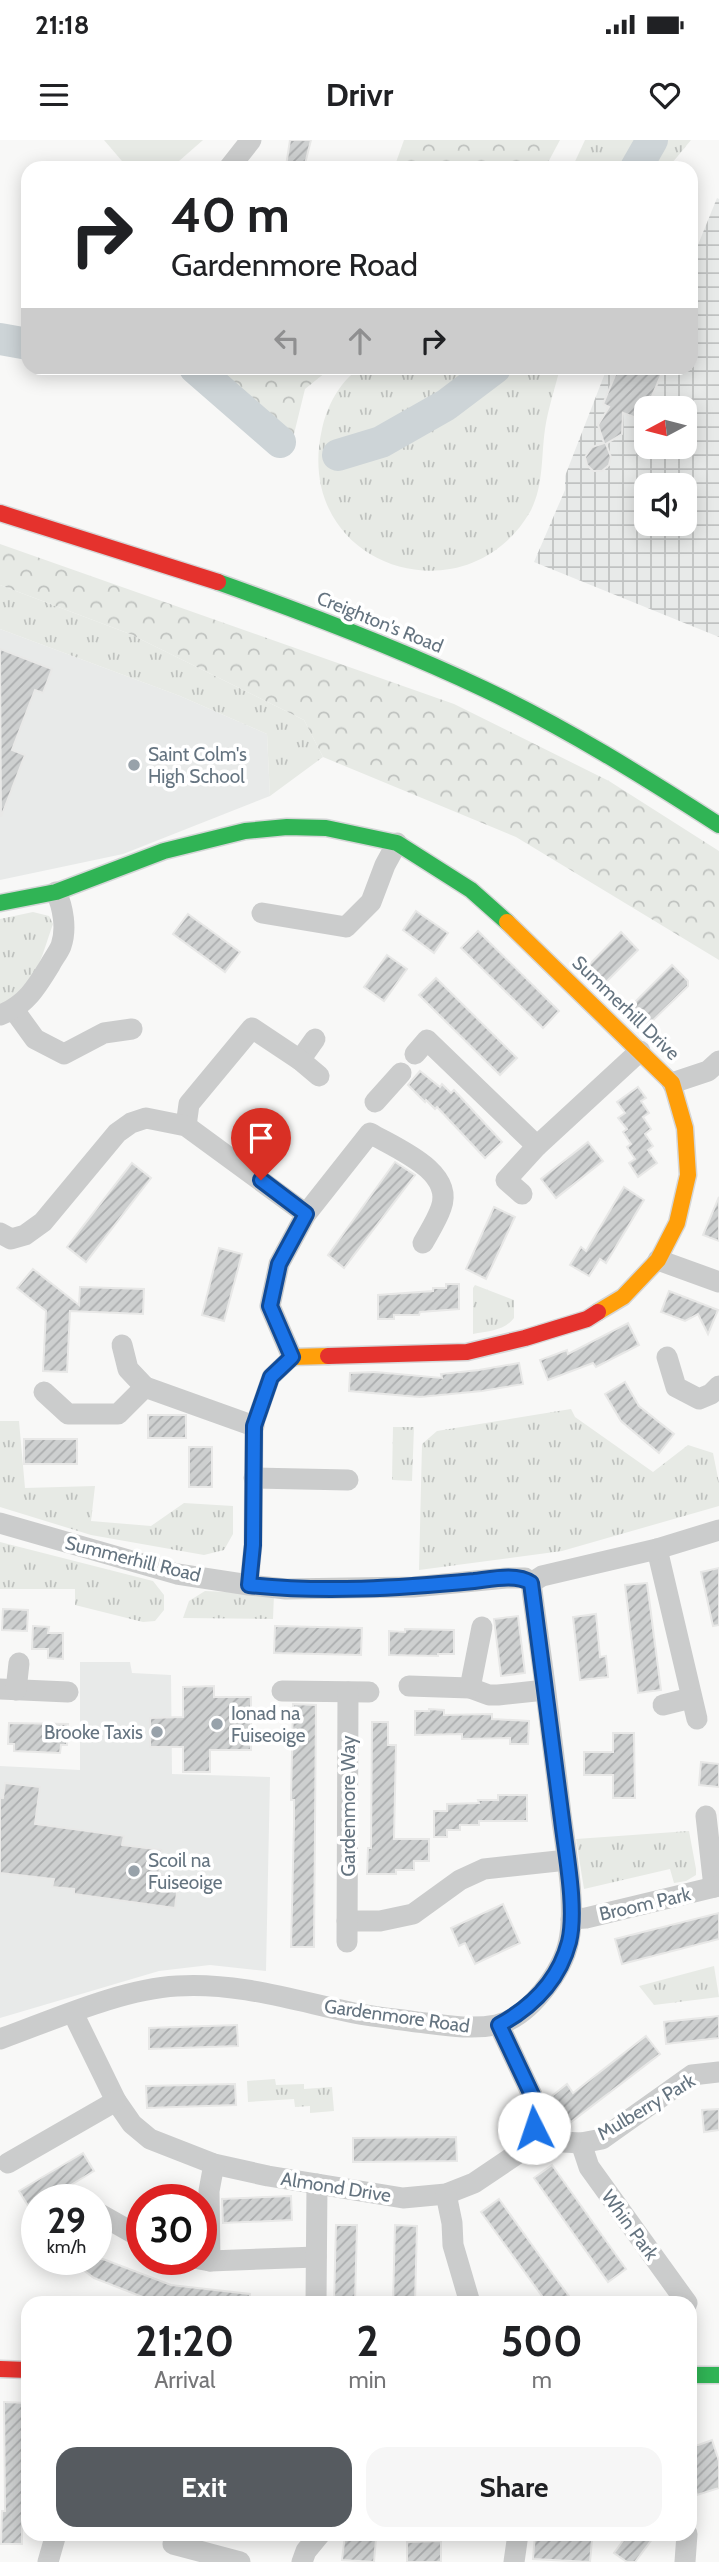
<!DOCTYPE html>
<style>
body{margin:0;font-family:Cabin,sans-serif;background:#f6f6f6;color:#202124;height:100vh;display:flex;flex-direction:column;font-size:26px;white-space:nowrap}
*{box-sizing:border-box;margin:0}
p{font-size:23px;color:#757577}
.icon{flex:none;width:38px;height:38px;fill:none;stroke:currentColor;stroke-width:2;stroke-linecap:round;stroke-linejoin:round}
.map{position:relative;flex:1;overflow:hidden}
.side{position:absolute;left:21px;top:2156px;width:676px;height:245px;display:flex;flex-direction:column;background:#fff;border-radius:21px;box-shadow:0 4px 18px #0003}
.side>*{flex:none}
.banner{position:absolute;left:21px;top:21px;width:677px;height:214px;border-radius:21px;box-shadow:0 4px 18px #0003;background:#fff;color:#202124;overflow:hidden}
.needle{width:46px;rotate:263deg}
.fabs{position:absolute;left:634px;top:256px;display:grid;gap:14px}
.fabs a{display:grid;place-items:center;width:63px;height:63px;border-radius:14px;background:#fff;box-shadow:0 4px 18px #0003;font-size:35px}
.speed{position:absolute;left:21px;top:2044px;display:flex;gap:14px;font-size:35px;font-weight:700;text-align:center}
.speed>*{display:grid;place-content:center;width:91px;height:91px;border-radius:50%;background:#fff;box-shadow:0 4px 18px #0003;line-height:1}
.speed small{font-size:18px;font-weight:400}
.speed .limit{border:10px solid #d22;background:#fff;color:#111}
.pin{position:absolute;display:grid;place-items:center;width:60px;height:60px;color:#fff;margin:-72px -30px;border-radius:50% 50% 50% 0;rotate:-45deg;box-shadow:0 0 7px #0007}
.pin .icon{rotate:45deg}
.me{position:absolute;width:77px;margin:-38px;rotate:356deg;stroke-linejoin:round;filter:drop-shadow(0 0 5px #0008)}
.turn{display:flex;align-items:center;gap:24px;height:147px;padding:0 35px;font-size:32px}
.turn .icon{width:91px;height:91px;stroke-width:2.5}
.turn b{display:block;font-size:49px;line-height:60px}
.lanes{display:flex;align-items:center;height:66px;padding:0 35px;background:#0003;justify-content:center;gap:35px;direction:ltr}
.lanes .off{opacity:.35}
.eta{display:flex;justify-content:space-evenly;align-items:center;height:119px;text-align:center}
.eta b{font-size:42px;font-weight:800;line-height:49px}
.action{display:flex;gap:14px;margin-top:auto;padding:14px 35px}
.action a{flex:1;height:80px;border-radius:21px;background:#565b60;color:#fff;font-size:28px;font-weight:800;line-height:80px;text-align:center}
.action a+a{background:#f6f6f6;color:#202124}
.status{display:flex;justify-content:space-between;align-items:center;height:49px;padding:0 35px;background:#fff;direction:ltr}
.status svg{height:19px;fill:currentColor}
header{display:flex;justify-content:space-between;align-items:center;height:91px;padding:0 35px;background:#fff;font-size:32px;font-weight:800}
.map>svg:first-child{display:block}
</style>
<div class="status"><b>21:18</b><svg viewBox="0 0 49 12"><path d="M0 12V9h3v3zM5 12V6h3v6zM10 12V3h3v9zM15 12V0h3v12zM26 1h20v11H26zM47 4h2v5h-2z"/></svg></div>
<header><svg class="icon" aria-label="menu" viewBox="0 0 24 24"><path d="M4 6h16M4 12h16M4 18h16"/></svg>Drivr<svg class="icon" aria-label="heart" viewBox="0 0 24 24"><path d="M12 20l-8-8c-3-5 5-10 8-4 3-6 11-1 8 4z"/></svg></header>
<div class="map">
<svg width="719" height="2422" viewBox="0 0 719 2422">
<defs>
<pattern id="industrial-grid" width="8" height="8" patternUnits="userSpaceOnUse" patternTransform="scale(1.75)"><rect width="8" height="8" fill="#e8eae9"/><path d="M0 4h8M4 0v8" fill="none" stroke="#c0c2c2"/></pattern>
<pattern id="grass-tufts" width="24" height="20" patternUnits="userSpaceOnUse" patternTransform="scale(1.75)"><rect width="24" height="20" fill="#e7eae5"/><path d="M3 7l-1-3M5 7V3M7 7l1-3M15 17l-1-3M17 17v-4M19 17l1-3" fill="none" stroke="#bfc2bf"/></pattern>
<pattern id="forest-crowns" width="20" height="18" patternUnits="userSpaceOnUse" patternTransform="scale(1.75)"><rect width="20" height="18" fill="#e7eae5"/><path d="M2 6a3 3 0 1 1 6 0M12 15a3 3 0 1 1 6 0" fill="none" stroke="#bfc2bf"/></pattern>
<pattern id="building-hatch" width="6" height="6" patternUnits="userSpaceOnUse" patternTransform="scale(1.75)"><rect width="6" height="6" fill="#ced0d0"/><path d="M-1 1l2-2M0 6l6-6M5 7l2-2" fill="none" stroke="#abadae"/></pattern>
</defs>
<rect width="100%" height="100%" fill="#f8f8f7"/>
<g fill="#e8eae9">
<path d="M0,489L180,556L267,594L270,656L123,714L0,740Z"/>
<path d="M80,1522H130L132,1533L171,1535L172,1634L270,1637L266,1831L210,1825L159,1831L0,1878V1626L80,1630Z"/>
</g>
<path fill="url(#industrial-grid)" fill-rule="evenodd" d="M717,58L719,59V497L534,422L565,350V336L607,228H691V122ZM646,268H684V306H646ZM646,345H684V383H646Z"/>
<g fill="url(#grass-tufts)">
<path d="M585,0H691L668,28H572Z"/>
<path d="M360,228H560C555,248 548,269 545,289C541,317 544,346 530,372C465,483 291,426 322,289C327,266 340,241 360,228Z"/>
<path d="M0,445L130,494L304,580L323,617L270,656L267,594L180,556L0,489Z"/>
<path d="M33,772L49,776L53,784C41,817 36,850 0,865V779Z"/>
<path d="M475,1145L514,1160V1178C504,1191 488,1191 473,1194V1148Z"/>
<path d="M571,1269L575,1277L653,1332L688,1305L713,1313L719,1343V1366L562,1411L419,1430L422,1304L437,1291Z"/>
<path d="M0,1281H19L25,1348L95,1346L91,1381L151,1386L184,1363L233,1366V1394L224,1410L204,1415L91,1395L0,1367Z"/>
<path d="M393,1287H414L412,1341L392,1340Z"/>
<path d="M0,1402L153,1441L164,1455V1470L155,1481L143,1482L75,1465V1449H0Z"/>
<path d="M205,1451L274,1454L273,1479L183,1478L189,1461Z"/>
<path d="M689,1691L696,1729V1735L686,1741L674,1743L670,1729L584,1749L576,1699Z"/>
<path d="M714,1826L719,1857L654,1865L639,1846Z"/>
<path d="M275,1939L276,1945L304,1944V1949L332,1947L334,1971L310,1973V1966L295,1967L294,1959L248,1962L247,1941Z"/>
</g>
<g fill="url(#forest-crowns)">
<path d="M404,0H560L545,28H394Z"/>
<path d="M228,228H331L305,249L293,298L222,236Z"/>
<path d="M0,404L454,564L609,641L719,711V820L516,697L323,617L304,580L130,494L0,445Z"/>
</g>
<path fill="#e7eae5" d="M104,0H203L171,28H128Z"/>
<g fill="none" stroke-linecap="round" stroke-linejoin="round">
<g stroke="#cdd4d7" stroke-width="32">
<path d="M636,28L652,0"/>
<path d="M0,199L28,204"/>
<path d="M195,228L280,302"/>
<path d="M338,315L381,302L446,265L495,228"/>
</g>
</g>
<g fill="url(#building-hatch)" stroke="#e8e8e7" stroke-width="2">
<path d="M290,0H311L304,28L286,26Z"/>
<path d="M618,228H664L642,280L623,273L622,294L606,304L611,317L609,325L602,331H593L587,325L585,317L592,307L604,303L598,285L609,267L603,264Z"/>
<path d="M0,509L52,529L43,553L35,550L12,610L25,615L1,677Z"/>
<path d="M416,771L448,793L434,813L403,790Z"/>
<path d="M188,774L240,812L225,832L173,794Z"/>
<path d="M478,791L559,871L543,888L461,808Z"/>
<path d="M621,792L638,810L604,844L587,827Z"/>
<path d="M387,815L407,829L384,861L364,847Z"/>
<path d="M672,825L688,841V846L647,886L629,868Z"/>
<path d="M436,838L517,918L500,935L419,855Z"/>
<path d="M420,931L440,947L442,944L451,953L454,950L502,1002L485,1018L437,967L435,969L426,960L425,962L408,945Z"/>
<path d="M638,947L646,958L641,961L649,973L643,977L651,989L645,994L653,1006L648,1010L657,1023L638,1037L629,1023L635,1019L627,1007L631,1004L623,992L627,989L618,978L625,973L617,962Z"/>
<path d="M588,1002L603,1021L556,1058L541,1039Z"/>
<path d="M395,1022L415,1035L344,1128L328,1115Z"/>
<path d="M132,1023L151,1038L86,1122L67,1107Z"/>
<path d="M624,1047L644,1060L606,1123L600,1119L589,1136L570,1125L581,1107L586,1111Z"/>
<path d="M719,1057V1101L703,1095Z"/>
<path d="M494,1067L515,1077L486,1139L466,1129Z"/>
<path d="M219,1108L242,1114L224,1181L202,1175Z"/>
<path d="M33,1129L79,1165L80,1147L144,1149L143,1174L70,1171L67,1232L43,1231L46,1171L17,1148Z"/>
<path d="M446,1144H459V1169L420,1172L419,1175H394V1179H378V1155L433,1151V1148H446Z"/>
<path d="M669,1151L718,1170L708,1194L698,1174L685,1181L661,1172Z"/>
<path d="M628,1183L639,1205L596,1227L593,1223L548,1240L540,1220L567,1210L568,1214Z"/>
<path d="M519,1223L523,1244L482,1251L420,1257L349,1251L350,1233L375,1232L442,1238L441,1234L479,1230Z"/>
<path d="M625,1242L639,1266L674,1294L659,1313L621,1281L605,1254Z"/>
<rect x="148" y="1275" width="38" height="23"/>
<rect x="24" y="1299" width="53" height="25"/>
<rect x="189" y="1307" width="23" height="40"/>
<path d="M719,1428V1485L713,1486L701,1432Z"/>
<path d="M647,1443L661,1550L638,1553L625,1445Z"/>
<path d="M3,1469L28,1470L27,1491L2,1490Z"/>
<path d="M596,1474L600,1517L606,1516L608,1537L580,1540L573,1477Z"/>
<path d="M518,1476L525,1533L501,1536L494,1479Z"/>
<path d="M33,1486L49,1487L48,1493H63V1519L48,1518V1509H32Z"/>
<path d="M275,1486L362,1488L361,1515L274,1513Z"/>
<path d="M405,1489L454,1490V1514H438V1516L389,1515V1491L405,1492Z"/>
<path d="M214,1546V1557H251V1610H210V1632H183V1607H150V1578L183,1577V1547Z"/>
<path d="M293,1564L316,1565L314,1807H291L294,1685V1660H291Z"/>
<path d="M429,1569L444,1570V1575L492,1574V1579L529,1581L528,1604H510V1598L462,1599V1594L415,1595V1571H429Z"/>
<path d="M372,1582H388V1605H396L394,1699H429V1721H414V1730H396V1734H367L368,1708H371Z"/>
<path d="M9,1583L68,1584L67,1605H61L60,1613L14,1611V1604H8Z"/>
<path d="M613,1593H634L635,1658H613V1635H584V1612H613Z"/>
<path d="M701,1622L719,1624V1647L699,1645Z"/>
<path d="M5,1643L40,1647L35,1684L124,1696L122,1705L162,1710L159,1734L179,1736L175,1768L74,1754V1749L52,1747L54,1739L0,1733V1658H3Z"/>
<path d="M498,1655H527V1681H479V1685H460V1690H447V1697H434V1671H447V1664L479,1663L478,1660H498Z"/>
<path d="M503,1764L520,1803L475,1824L465,1803L459,1806L451,1788Z"/>
<path d="M719,1773V1799L622,1824L615,1799Z"/>
<path d="M719,1876V1898L666,1904L664,1882Z"/>
<path d="M237,1885L238,1906L149,1909V1888Z"/>
<path d="M646,1896L660,1914L571,1982L552,1956L567,1944L573,1953Z"/>
<path d="M235,1944L236,1965L147,1968L146,1946Z"/>
<path d="M719,1969V1990L704,1992L702,1970Z"/>
<path d="M456,1997L457,2021L353,2022V1998Z"/>
<path d="M83,2013L94,2031L46,2060H37V2065L30,2069L19,2051Z"/>
<path d="M552,2025L626,2129L608,2142L534,2038Z"/>
<path d="M291,2056L292,2080L223,2083L222,2059Z"/>
<path d="M499,2059L555,2137L574,2163H547L500,2098L481,2072Z"/>
<path d="M336,2085H357L355,2163H334Z"/>
<path d="M395,2085L417,2086L415,2163H393Z"/>
<path d="M69,2119H103L171,2145L250,2154L249,2163H158L94,2138Z"/>
<path d="M4,2262L28,2263V2347H22V2404H1L2,2371H5Z"/>
<path d="M712,2300L719,2321V2348L697,2355L690,2332V2308Z"/>
<path d="M345,2394H364V2398L376,2399L374,2422L342,2420Z"/>
<path d="M535,2394L592,2400L590,2422L533,2419Z"/>
<path d="M628,2394H656L635,2422H627L614,2413Z"/>
<path d="M441,2401V2422H407V2402Z"/>
</g>
<g fill="none" stroke-linecap="round" stroke-linejoin="round">
<defs>
<g id="fast">
<path d="M218,442C308,474 398,508 484,549C566,588 643,636 719,685"/>
<path d="M0,763L56,752L164,711L245,691L287,687L326,688L397,703L471,750L507,782"/>
<path d="M690,2235H719"/>
</g>
<g id="slow">
<path d="M507,782L672,943L685,988L688,1035L677,1083L658,1120L623,1157L598,1172"/>
<path d="M249,1445L253,1405L254,1286L271,1237L292,1217L328,1216"/>
</g>
<g id="jam">
<path d="M0,373L218,442"/>
<path d="M328,1216L467,1212L525,1198L587,1179L598,1172"/>
<path d="M0,2229L28,2230"/>
</g>
</defs>
<use href="#fast" stroke="#d5d6d7" stroke-width="19"/>
<use href="#slow" stroke="#d5d6d7" stroke-width="19"/>
<use href="#jam" stroke="#d5d6d7" stroke-width="19"/>
<g stroke="#cbcccc" stroke-width="21">
<path d="M229,28L251,0"/>
<path d="M262,773L346,787L371,762L385,725L397,703"/>
<path d="M14,870L35,899L64,914L104,893L132,889"/>
<path d="M0,875C25,866 36,848 50,825C53,819 58,813 61,806C67,789 63,767 56,752"/>
<path d="M415,914L427,900L537,1006"/>
<path d="M300,920L315,899"/>
<path d="M672,943L708,931L719,921"/>
<path d="M375,962L401,933"/>
<path d="M186,986L189,964L252,888L300,920L319,936"/>
<path d="M522,1054L506,1040L537,1006L640,911"/>
<path d="M306,1074L370,993C395,1008 455,1031 441,1068C437,1080 429,1092 423,1103"/>
<path d="M0,1093L11,1099L25,1095L43,1082L117,993L131,983L146,978L186,986L306,1074L279,1124L270,1166L292,1217"/>
<path d="M658,1120L719,1142"/>
<path d="M122,1205L128,1229L145,1247"/>
<path d="M667,1217L676,1247L699,1259L711,1254L719,1246"/>
<path d="M44,1252L68,1274H118L145,1247L254,1286"/>
<path d="M254,1338L348,1340"/>
<path d="M0,1383L177,1434L249,1445L286,1449L413,1447L506,1438H525L531,1443"/>
<path d="M657,1409L697,1579"/>
<path d="M531,1443L542,1436L657,1409L719,1390"/>
<path d="M409,1546L470,1548L489,1555H498L545,1550"/>
<path d="M470,1548L482,1487"/>
<path d="M0,1549L68,1552"/>
<path d="M16,1550L19,1523"/>
<path d="M282,1551L369,1552"/>
<path d="M663,1565L691,1558"/>
<path d="M706,1676L714,1747"/>
<path d="M571,1779L586,1778L719,1746"/>
<path d="M347,1781H380L413,1774L460,1740L484,1729L567,1720"/>
<path d="M347,1802L348,1552"/>
<path d="M73,1873L116,1961L132,1984L150,1999L214,2024L268,2036L403,2058L446,2054L474,2043L517,2014L534,1988L532,1955L499,1885"/>
<path d="M0,1899C53,1880 121,1849 177,1846C238,1842 296,1861 354,1873C375,1877 396,1879 417,1882C443,1885 470,1890 496,1885C529,1878 563,1831 569,1800C576,1764 566,1711 561,1674C552,1597 542,1520 531,1443"/>
<path d="M534,1988L563,2002L581,2003L602,1999L692,1935L719,1932"/>
<path d="M581,2003L589,2027L687,2163"/>
<path d="M8,2023L116,1961"/>
<path d="M446,2054L452,2083L453,2105L470,2163"/>
<path d="M96,2072L142,2098"/>
<path d="M199,2119L210,2121L316,2117"/>
<path d="M210,2121L209,2051L214,2024"/>
<path d="M316,2163L317,2044"/>
<path d="M173,2404L240,2422"/>
<path d="M48,2422L56,2394"/>
<path d="M302,2422L306,2411L320,2394"/>
<path d="M514,2422L518,2394"/>
<path d="M685,2422L687,2394"/>
</g>
<use href="#fast" stroke="#30b455" stroke-width="16"/>
<use href="#slow" stroke="#ff9f0a" stroke-width="16"/>
<use href="#jam" stroke="#e5322d" stroke-width="16"/>
</g>
<g fill="none" stroke-linecap="round" stroke-linejoin="round">
<defs>
<path id="route" d="M261,1040L306,1074L279,1124L270,1166L292,1217L271,1237L254,1286L253,1405L249,1445C323,1453 400,1448 474,1441C491,1439 517,1433 531,1443C542,1522 552,1601 562,1680C566,1714 577,1770 569,1802C559,1840 532,1867 499,1885L532,1955L534,1988"/>
</defs>
<use href="#route" stroke="#114b97" stroke-width="18"/>
<use href="#route" stroke="#1a73e8" stroke-width="12"/>
</g>
<g fill="#98a2aa" stroke="#fff" stroke-width="2.5">
<circle cx="134" cy="625" r="7"/>
<circle cx="217" cy="1584" r="7"/>
<circle cx="157" cy="1592" r="7"/>
<circle cx="134" cy="1731" r="7"/>
</g>
<g text-anchor="middle" dominant-baseline="central" stroke-width="7" stroke-linejoin="round" paint-order="stroke">
<g font-size="19" fill="#657480" stroke="#fff">
<text transform="translate(380 482) rotate(22)">Creighton's Road</text>
<text transform="translate(626 868) rotate(44)">Summerhill Drive</text>
<text transform="translate(133 1419) rotate(14)">Summerhill Road</text>
<text transform="translate(348 1666) rotate(-90)">Gardenmore Way</text>
<text transform="translate(645 1764) rotate(-13)">Broom Park</text>
<text transform="translate(397 1876) rotate(8)">Gardenmore Road</text>
<text transform="translate(646 1967) rotate(-31)">Mulberry Park</text>
<text transform="translate(336 2047) rotate(9)">Almond Drive</text>
<text transform="translate(630 2085) rotate(54)">Whin Park</text>
</g>
<g font-size="19" fill="#657480" stroke="#fff" text-anchor="start">
<text x="148" y="614">Saint Colm's<tspan x="148" dy="22">High School</tspan></text>
<text x="231" y="1573">Ionad na<tspan x="231" dy="22">Fuiseoige</tspan></text>
<text x="143" y="1592" text-anchor="end">Brooke Taxis</text>
<text x="148" y="1720">Scoil na<tspan x="148" dy="22">Fuiseoige</tspan></text>
</g>
</g>
</svg>
<div class="fabs">
<a><svg class="needle" viewBox="-14 -14 28 28"><path d="M0-13l5 13h-10z" fill="#e53935"/><path d="M0 13l5-13h-10z" fill="#757577"/></svg></a>
<a><svg class="icon" aria-label="sound" viewBox="0 0 24 24"><path d="M4 9h4l5-4v14l-5-4H4zM17 9q2 3 0 6"/></svg></a>
</div>
<div class="speed"><div>29<small>km/h</small></div><div class="limit">30</div></div>
<div class="pin" style="left:261px;top:1040px;background:#d93025"><svg class="icon" aria-label="arrive" viewBox="0 0 24 24"><path d="M6 21V4h12l-3 4 3 4H6"/></svg></div>
<svg class="me" style="left:534px;top:1988px" viewBox="-20 -20 40 40"><circle r="19" fill="#fff"/><path d="M0-13L10 11 0 6-10 11z" fill="#1a73e8"/></svg>
<div class="banner">
<div class="turn"><svg class="icon" aria-label="right" viewBox="0 0 24 24"><path d="M7 20v-9h11M14 6l5 5-5 5"/></svg><div><b>40 m</b>Gardenmore Road</div></div>
<div class="lanes"><svg class="icon off" aria-label="left" viewBox="0 0 24 24"><path d="M17 20v-9H6M10 6l-5 5 5 5"/></svg><svg class="icon off" aria-label="ahead" viewBox="0 0 24 24"><path d="M12 20V5M6 11l6-6 6 6"/></svg><svg class="icon" aria-label="right" viewBox="0 0 24 24"><path d="M7 20v-9h11M14 6l5 5-5 5"/></svg></div>
</div>
<section class="side">
<div class="eta">
<div><b>21:20</b><p>Arrival</p></div>
<div><b>2</b><p>min</p></div>
<div><b>500</b><p>m</p></div>
</div>
<div class="action"><a>Exit</a><a>Share</a></div>
</section>
</div>
